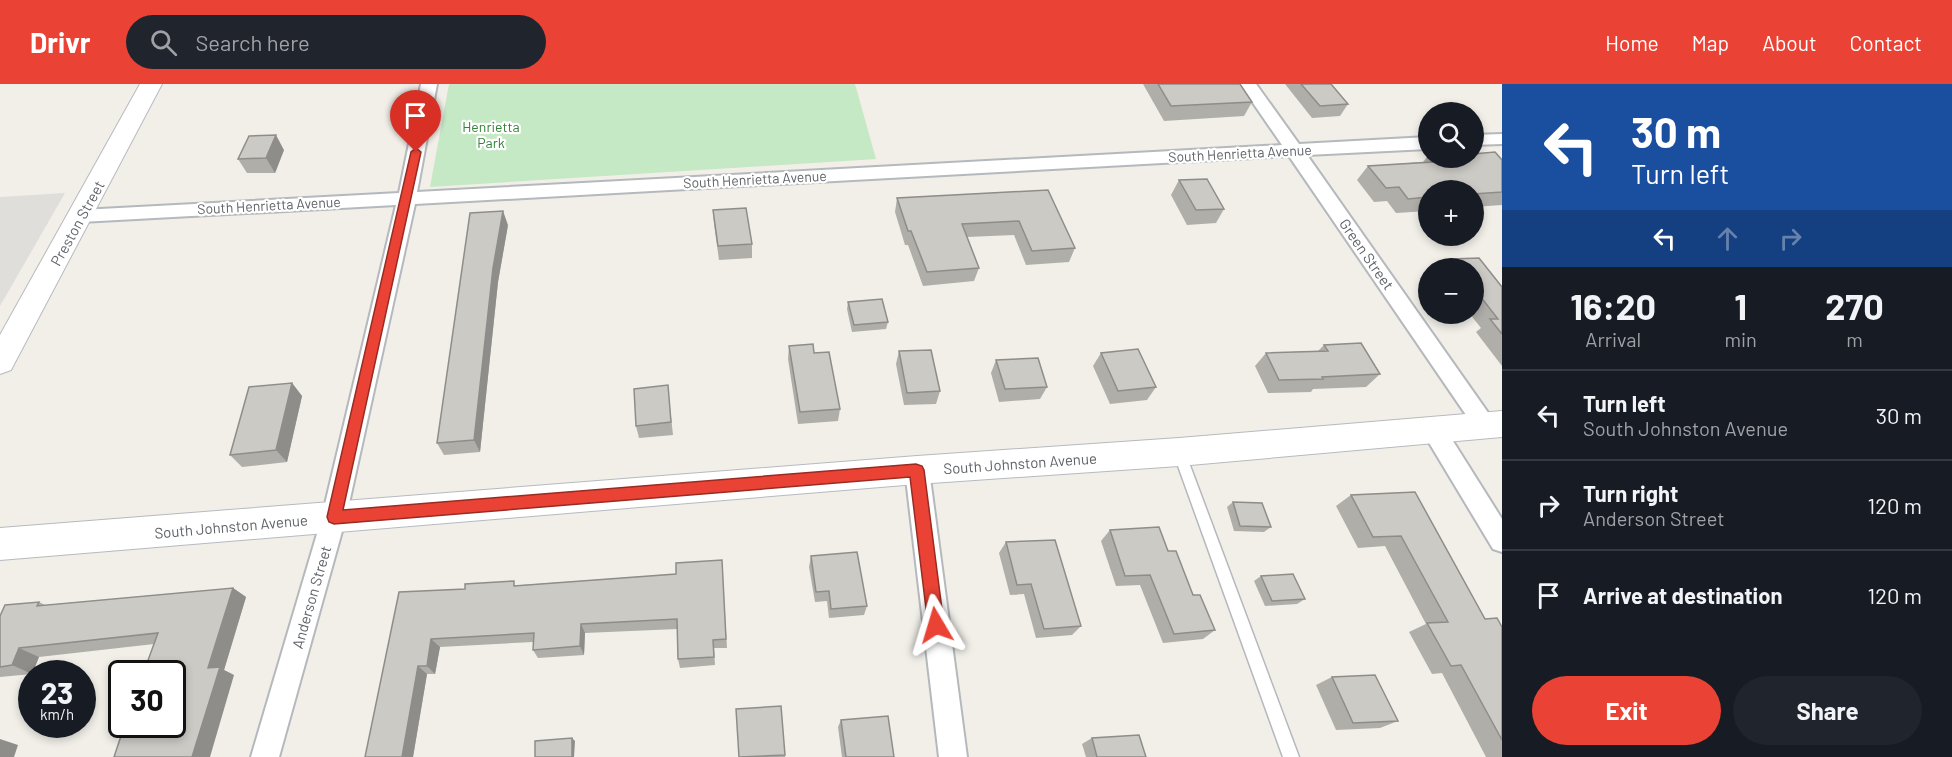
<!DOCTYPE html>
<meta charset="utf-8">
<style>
body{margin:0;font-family:Barlow,sans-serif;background:#20242c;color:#f1f3f6;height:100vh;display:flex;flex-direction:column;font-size:22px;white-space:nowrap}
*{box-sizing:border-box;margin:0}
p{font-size:20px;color:#9ea1a6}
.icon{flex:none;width:33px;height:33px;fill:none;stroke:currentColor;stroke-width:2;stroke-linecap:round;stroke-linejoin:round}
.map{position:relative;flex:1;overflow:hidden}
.side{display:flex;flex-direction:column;background:#171b24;width:450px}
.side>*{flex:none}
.top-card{background:#1a4fa0;color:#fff;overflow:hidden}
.tools{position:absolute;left:1418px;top:18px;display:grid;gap:12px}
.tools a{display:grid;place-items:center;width:66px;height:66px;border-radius:50%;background:#171b24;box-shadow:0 3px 9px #0003;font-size:30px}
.speed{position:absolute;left:18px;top:576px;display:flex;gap:12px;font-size:30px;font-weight:700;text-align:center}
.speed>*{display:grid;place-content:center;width:78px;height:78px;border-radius:50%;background:#171b24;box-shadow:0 3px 9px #0003;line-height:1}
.speed small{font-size:15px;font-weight:400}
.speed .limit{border:3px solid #111;border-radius:9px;background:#fff;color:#111}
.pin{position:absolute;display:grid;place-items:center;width:51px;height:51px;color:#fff;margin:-62px -26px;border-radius:50% 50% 50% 0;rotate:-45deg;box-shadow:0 0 6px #0007}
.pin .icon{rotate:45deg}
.me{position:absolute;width:66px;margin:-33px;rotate:353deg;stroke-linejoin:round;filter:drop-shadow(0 0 4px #0008)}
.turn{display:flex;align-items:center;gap:21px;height:126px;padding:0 30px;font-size:27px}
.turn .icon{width:78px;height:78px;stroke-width:2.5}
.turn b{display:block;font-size:42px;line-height:51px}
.lanes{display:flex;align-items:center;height:57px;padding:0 30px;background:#0003;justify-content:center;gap:30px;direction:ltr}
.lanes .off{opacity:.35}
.eta{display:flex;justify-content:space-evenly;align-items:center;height:102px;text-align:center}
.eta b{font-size:36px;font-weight:700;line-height:42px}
.primary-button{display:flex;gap:12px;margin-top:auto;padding:12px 30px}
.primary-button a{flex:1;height:69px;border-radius:36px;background:#ea4335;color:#fff;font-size:24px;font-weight:700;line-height:69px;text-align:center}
.primary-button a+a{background:#20242c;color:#f1f3f6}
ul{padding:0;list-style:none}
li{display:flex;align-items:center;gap:18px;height:90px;padding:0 30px;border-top:2px solid #363941}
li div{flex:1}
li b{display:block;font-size:22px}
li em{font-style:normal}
header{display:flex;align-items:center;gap:36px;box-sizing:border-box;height:84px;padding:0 30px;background:#ea4335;color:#fff}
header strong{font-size:28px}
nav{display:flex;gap:33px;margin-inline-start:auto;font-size:21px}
.search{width:420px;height:54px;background:#20242c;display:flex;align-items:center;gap:15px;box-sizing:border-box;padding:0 21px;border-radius:33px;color:#9ea1a6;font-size:22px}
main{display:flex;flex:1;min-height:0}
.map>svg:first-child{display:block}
</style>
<header>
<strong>Drivr</strong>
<div class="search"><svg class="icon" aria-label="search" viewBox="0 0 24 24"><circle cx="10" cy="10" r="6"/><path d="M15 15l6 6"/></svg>Search here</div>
<nav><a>Home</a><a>Map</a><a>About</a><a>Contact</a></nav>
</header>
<main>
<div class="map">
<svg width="1502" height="673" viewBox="0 0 1502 673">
<rect width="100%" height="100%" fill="#f1efe8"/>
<path fill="#e0deda" d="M65,109L0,222V113Z"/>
<path fill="#c5e8c5" d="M449,0H855L876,75L430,103Z"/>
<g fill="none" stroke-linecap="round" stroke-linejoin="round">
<defs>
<path id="lane" d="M1179,363L1183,364L1185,368L1299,673H1283L1173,368L1175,364Z"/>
<g id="street">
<path d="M421,0H437L417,108L1282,61L1240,0H1256L1299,60L1428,53V65L1307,71L1496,340L1493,347L1485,349L1477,347L1289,72L415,120L346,433L279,673H251L322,433L396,121L81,138L74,137L72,132L74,127L81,126L399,109Z"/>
<path d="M1502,50V60L1473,61V51Z"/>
<path d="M1433,336L1441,338L1502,435V468L1493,465L1425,352L1422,345L1425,338Z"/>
<path d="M917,376L925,379L929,386L967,673H939L905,386L909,379Z"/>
</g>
<g id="secondary">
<path d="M140,0H162L11,286L0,290V251Z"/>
<path d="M1502,327V353L1179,382L917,400L0,476V444L917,372L1179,354Z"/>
</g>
</defs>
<use href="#lane" stroke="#b5b8bc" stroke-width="3"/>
<use href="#street" stroke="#b5b8bc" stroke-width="4"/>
<use href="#secondary" stroke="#b6babf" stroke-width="2"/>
<use href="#lane" fill="#fff" fill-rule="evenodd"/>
<use href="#street" fill="#fff" fill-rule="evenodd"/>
<use href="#secondary" fill="#fff" fill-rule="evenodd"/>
</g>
<g fill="#afaea9">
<path d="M1143,0H1240L1252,18L1244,32L1164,37Z"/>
<path d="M1285,0H1331L1348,20L1340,32L1312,34Z"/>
<path d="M284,66L275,89H247L238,75Z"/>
<path d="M1427,73L1502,76V121L1473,123V106H1428V127L1396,129L1387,117L1374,118L1357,96L1368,82L1423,78Z"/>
<path d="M1179,96L1224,125L1216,139L1187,141L1171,111Z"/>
<path d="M1048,106L1075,164L1069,178L1026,181L1014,151L967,153L979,184L974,197L923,202L908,161H905L895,128L897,114Z"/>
<path d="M713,126L752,160V174L719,176L714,140Z"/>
<path d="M508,141L498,198L480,368L444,371L437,359Z"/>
<path d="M1479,174L1502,203V282L1476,248L1481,244L1470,230H1473V184H1442L1452,175Z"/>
<path d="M848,218L888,238L886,245L852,248L847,225Z"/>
<path d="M1324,261L1380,290L1366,303L1313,305L1311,308L1268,309L1255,282L1266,269L1318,267Z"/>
<path d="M789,262L840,325L838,337L798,340L788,275Z"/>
<path d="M899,267L940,307L936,320L904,321L896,280Z"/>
<path d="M1101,269L1156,303L1147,316L1110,320L1093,282Z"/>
<path d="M996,276L1047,303L1040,315L999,318L991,289Z"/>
<path d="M292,299L302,312L287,378L242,383L230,371Z"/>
<path d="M669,314L673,351L639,354L636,342Z"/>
<path d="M1415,408L1485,535L1502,543V673H1486L1442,589L1432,590L1409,548L1426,540L1385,462L1358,464L1336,422L1351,411Z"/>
<path d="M1233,418L1271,443L1264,448L1234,447L1227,423Z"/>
<path d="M1110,446L1168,467L1193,511L1215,546L1203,555L1163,559L1140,501L1116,502L1101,457Z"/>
<path d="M1006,458L1081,542L1072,551L1036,554L1024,510L1010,511L999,469Z"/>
<path d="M811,472L867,522L864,531L829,534L827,517L815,518L809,483Z"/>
<path d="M722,476L727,564H714L715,581L680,584L678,575L677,545L585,549L584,571L538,574L533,566V558L440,563L435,590H427L413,673H365L399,508L465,505L676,490Z"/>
<path d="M1261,492L1305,515L1297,520L1265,522L1254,497Z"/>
<path d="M233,504L246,513L224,586L234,591L154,560L39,573L32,590L0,593V532L39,518L45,521Z"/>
<path d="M1332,593L1398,637L1380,644L1336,646L1316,601Z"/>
<path d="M841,636L894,673H842L838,643Z"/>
<path d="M1092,654L1146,673H1086L1082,660Z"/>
<path d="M785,671V673H739Z"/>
</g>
<g fill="#8f8d8a">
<path d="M276,51L284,66L275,89L266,74Z"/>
<path d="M503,127L508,141L498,198L480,368L474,356L493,184Z"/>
<path d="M292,299L302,312L287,378L276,366Z"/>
<path d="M233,504L246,513L224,586L234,591L210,673H192L208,584Z"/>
<path d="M581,540L585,549L584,571L580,562Z"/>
<path d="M431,555L440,563L435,590L427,582Z"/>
<path d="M19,564L39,573L32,590L12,581Z"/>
<path d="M418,582L427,590L413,673H402Z"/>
<path d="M572,654L575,657L574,673H572Z"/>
<path d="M0,655L18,661L14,673H0Z"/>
</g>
<g fill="#cccac5" stroke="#8f8d8a" stroke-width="1.5">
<path d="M1158,0H1240L1252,18L1171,22Z"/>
<path d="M1301,0H1331L1348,20L1320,22Z"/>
<path d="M276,51L266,74L238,75L249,52Z"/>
<path d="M1495,68L1502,76V108L1473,110V106H1428V113L1408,115L1399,103L1386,104L1368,82L1432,78L1428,74H1473V70Z"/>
<path d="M1207,95L1224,125L1196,126L1179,96Z"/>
<path d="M1048,106L1075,164L1032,167L1019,137L962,140L979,184L927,188L911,147H908L897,114Z"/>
<path d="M746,124L752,160L718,162L713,126Z"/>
<path d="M503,127L493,184L474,356L437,359L470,129Z"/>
<path d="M1479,174L1502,203V250L1490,235H1498L1473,203V184H1459L1452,175Z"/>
<path d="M882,215L888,238L854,241L848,218Z"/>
<path d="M1361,259L1380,290L1322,293L1323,295L1279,296L1266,269L1328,267L1324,261Z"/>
<path d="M813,260L814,269L829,268L840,325L800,328L789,262Z"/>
<path d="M1138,265L1156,303L1118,307L1101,269Z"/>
<path d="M931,266L940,307L907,309L899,267Z"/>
<path d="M1038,274L1047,303L1005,305L996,276Z"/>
<path d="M292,299L276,366L230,371L249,303Z"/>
<path d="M668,301L671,338L636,342L634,305Z"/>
<path d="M1415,408L1485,535L1497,534L1502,543V656L1461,581L1451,582L1427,539L1448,538L1401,452L1373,453L1351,411Z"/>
<path d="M1233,418L1262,419L1271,443L1240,442Z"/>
<path d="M1159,443L1168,467H1176L1193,511H1200L1215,546L1174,550L1150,491L1125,492L1110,446Z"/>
<path d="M1055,456L1081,542L1044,545L1031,500L1017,501L1006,458Z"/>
<path d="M857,468L867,522L831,525L829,507L816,508L811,472Z"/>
<path d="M722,476L726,555L713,556L714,573L678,575L677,535L581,540L580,562L533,566L534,549L431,555L427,582H418L402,673H365L399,508L465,505V500L514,497V502L676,490V479Z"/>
<path d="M1293,490L1305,515L1272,517L1261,492Z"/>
<path d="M233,504L208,584L220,583L192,673H114L125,640H172V590H143L158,549L19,564L12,581L0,583V532L5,521L39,518L37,522Z"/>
<path d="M1375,591L1398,637L1353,639L1332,593Z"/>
<path d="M781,622L785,671L739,673L736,625Z"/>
<path d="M888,632L894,673H846L841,636Z"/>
<path d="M1139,651L1146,673H1097L1092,654Z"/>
<path d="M572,654V673H535V657Z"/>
</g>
<path fill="#ea4335" stroke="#982c22" stroke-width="1.5" d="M416,64L421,68L343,426L916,380L922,382L924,386L944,541L942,546L936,548L930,546L928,541L910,393L334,440L329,438L327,433L411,68Z"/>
<g text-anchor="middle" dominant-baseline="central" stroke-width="4.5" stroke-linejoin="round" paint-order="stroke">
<g font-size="14" fill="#348238" stroke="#fff">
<text x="491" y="42">Henrietta<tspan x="491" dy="16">Park</tspan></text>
</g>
<g font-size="14" fill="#5f6368" stroke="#fff">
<text transform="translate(1240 69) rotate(-3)">South Henrietta Avenue</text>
<text transform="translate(755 95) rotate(-3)">South Henrietta Avenue</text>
<text transform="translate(269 121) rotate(-3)">South Henrietta Avenue</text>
</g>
<g font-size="15" fill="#5f6368" stroke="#fff">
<text transform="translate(77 139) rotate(-61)">Preston Street</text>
<text transform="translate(1367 170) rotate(55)">Green Street</text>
<text transform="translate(1020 379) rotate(-4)">South Johnston Avenue</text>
<text transform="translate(231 442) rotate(-5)">South Johnston Avenue</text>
<text transform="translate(311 513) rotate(-74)">Anderson Street</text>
</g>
</g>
</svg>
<div class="tools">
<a><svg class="icon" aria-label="search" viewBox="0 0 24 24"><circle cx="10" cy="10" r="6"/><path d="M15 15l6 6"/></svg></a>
<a>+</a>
<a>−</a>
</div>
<div class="speed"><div>23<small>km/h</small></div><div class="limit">30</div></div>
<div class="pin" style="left:416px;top:68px;background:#d93025"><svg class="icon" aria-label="arrive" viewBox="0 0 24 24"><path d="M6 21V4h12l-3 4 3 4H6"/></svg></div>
<svg class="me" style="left:936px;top:541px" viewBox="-20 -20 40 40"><path d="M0-17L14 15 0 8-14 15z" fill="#ea4335" stroke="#fff" stroke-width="4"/></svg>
</div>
<section class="side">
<div class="top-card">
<div class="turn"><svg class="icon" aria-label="left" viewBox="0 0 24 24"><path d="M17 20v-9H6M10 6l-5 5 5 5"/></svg><div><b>30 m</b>Turn left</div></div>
<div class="lanes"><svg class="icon" aria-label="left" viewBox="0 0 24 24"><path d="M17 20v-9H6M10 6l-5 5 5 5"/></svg><svg class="icon off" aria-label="ahead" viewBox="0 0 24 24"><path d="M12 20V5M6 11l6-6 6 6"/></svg><svg class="icon off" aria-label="right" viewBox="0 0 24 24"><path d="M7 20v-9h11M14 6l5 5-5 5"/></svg></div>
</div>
<div class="eta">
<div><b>16:20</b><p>Arrival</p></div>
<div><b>1</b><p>min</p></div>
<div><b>270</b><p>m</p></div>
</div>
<ul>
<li><svg class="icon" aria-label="left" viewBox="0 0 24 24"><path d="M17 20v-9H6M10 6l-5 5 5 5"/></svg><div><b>Turn left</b><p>South Johnston Avenue</p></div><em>30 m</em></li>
<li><svg class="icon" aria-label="right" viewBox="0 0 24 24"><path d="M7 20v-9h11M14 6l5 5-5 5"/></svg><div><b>Turn right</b><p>Anderson Street</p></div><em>120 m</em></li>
<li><svg class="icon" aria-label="arrive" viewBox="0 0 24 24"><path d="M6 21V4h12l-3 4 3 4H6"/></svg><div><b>Arrive at destination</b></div><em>120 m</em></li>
</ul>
<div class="primary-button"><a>Exit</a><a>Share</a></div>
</section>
</main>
